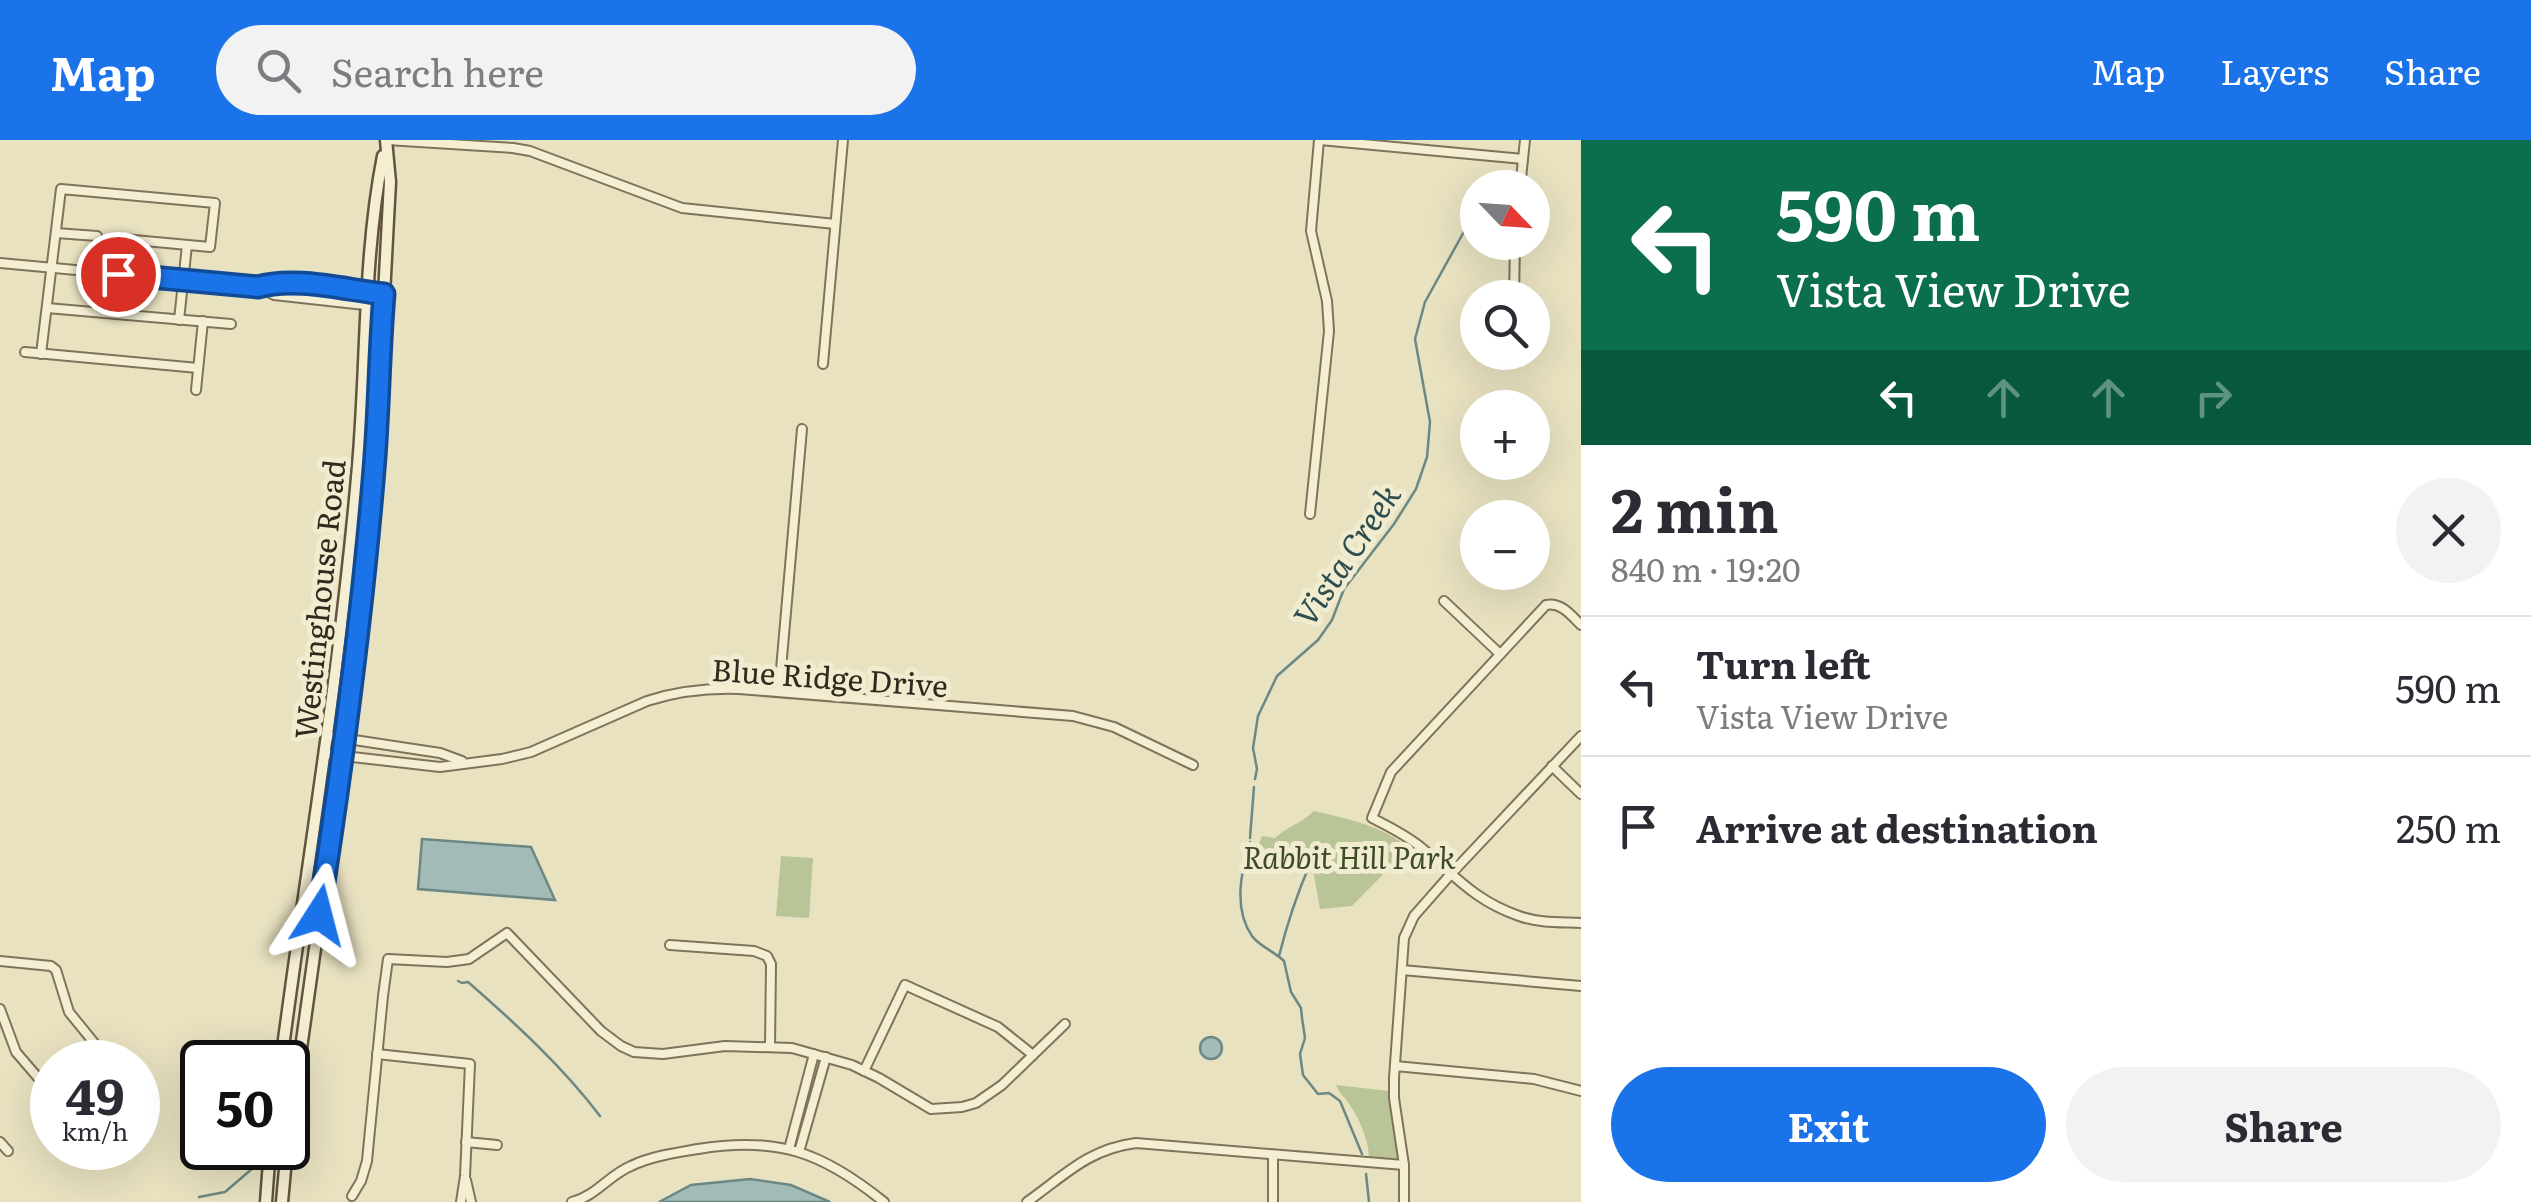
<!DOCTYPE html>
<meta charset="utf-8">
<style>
body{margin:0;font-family:Literata,serif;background:#f2f2f3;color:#2b2b33;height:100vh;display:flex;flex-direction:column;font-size:38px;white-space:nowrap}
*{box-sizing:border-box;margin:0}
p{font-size:32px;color:#7c7c81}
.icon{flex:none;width:55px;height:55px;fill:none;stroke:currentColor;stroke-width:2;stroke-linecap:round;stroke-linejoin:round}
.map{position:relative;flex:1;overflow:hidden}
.details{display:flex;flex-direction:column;background:#fff;width:950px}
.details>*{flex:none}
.banner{background:#0b6e4f;color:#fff;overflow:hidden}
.needle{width:65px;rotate:115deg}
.buttons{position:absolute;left:1460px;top:30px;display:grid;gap:20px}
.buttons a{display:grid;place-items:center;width:90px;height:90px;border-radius:50%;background:#fff;box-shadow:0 10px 40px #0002;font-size:50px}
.speed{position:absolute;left:30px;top:900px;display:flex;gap:20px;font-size:50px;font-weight:700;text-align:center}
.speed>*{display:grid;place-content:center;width:130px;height:130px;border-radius:50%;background:#fff;box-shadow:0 10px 40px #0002;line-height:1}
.speed small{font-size:25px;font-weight:400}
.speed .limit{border:5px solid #111;border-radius:15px;background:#fff;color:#111}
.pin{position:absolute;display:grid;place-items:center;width:85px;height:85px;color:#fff;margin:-42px;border:5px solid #fff;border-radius:50%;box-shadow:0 2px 10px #0007}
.me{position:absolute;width:110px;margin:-55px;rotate:9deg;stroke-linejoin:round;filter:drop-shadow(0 0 8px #0008)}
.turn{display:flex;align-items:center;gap:35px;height:210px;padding:0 30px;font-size:45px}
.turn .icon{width:130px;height:130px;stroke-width:2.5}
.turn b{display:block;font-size:70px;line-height:85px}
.lanes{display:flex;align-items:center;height:95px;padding:0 30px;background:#0003;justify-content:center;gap:50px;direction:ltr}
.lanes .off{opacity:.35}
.round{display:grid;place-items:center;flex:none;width:105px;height:105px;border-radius:52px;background:#f2f2f3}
.headline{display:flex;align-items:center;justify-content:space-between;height:170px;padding:0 30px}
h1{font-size:60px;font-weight:700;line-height:75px}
.primary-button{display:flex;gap:20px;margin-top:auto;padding:20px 30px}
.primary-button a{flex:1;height:115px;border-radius:60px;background:#1a73e8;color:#fff;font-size:40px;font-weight:700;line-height:115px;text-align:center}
.primary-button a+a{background:#f2f2f3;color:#2b2b33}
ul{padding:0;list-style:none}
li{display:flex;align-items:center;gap:30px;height:140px;padding:0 30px;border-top:2px solid #e1e1e2}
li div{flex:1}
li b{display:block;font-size:38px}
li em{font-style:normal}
header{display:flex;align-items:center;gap:60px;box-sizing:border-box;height:140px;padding:0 50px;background:#1a73e8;color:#fff}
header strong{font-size:48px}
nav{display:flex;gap:55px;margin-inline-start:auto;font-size:35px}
.search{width:700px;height:90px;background:#f2f2f3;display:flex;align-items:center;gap:25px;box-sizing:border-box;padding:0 35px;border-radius:55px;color:#7c7c81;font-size:38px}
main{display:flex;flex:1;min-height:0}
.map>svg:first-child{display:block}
</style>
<header>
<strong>Map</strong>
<div class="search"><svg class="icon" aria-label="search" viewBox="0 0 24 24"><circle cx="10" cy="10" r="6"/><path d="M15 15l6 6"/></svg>Search here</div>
<nav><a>Map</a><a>Layers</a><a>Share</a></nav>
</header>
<main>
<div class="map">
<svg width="1581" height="1062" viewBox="0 0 1581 1062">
<rect width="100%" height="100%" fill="#e8e2c1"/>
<g fill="#bac597">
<path d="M1314,671C1348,679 1381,685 1409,708L1352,766L1320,769L1312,725L1275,719L1259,704L1262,696L1275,698C1288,686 1302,683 1314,671Z"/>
<path d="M781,716L813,718L809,778L776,776Z"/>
<path d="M1336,945L1389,951L1399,1014L1395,1021L1369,1019C1369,1001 1360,980 1350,965C1345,957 1339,954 1336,945Z"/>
</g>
<g fill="#a3bbb7" stroke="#6c8884" stroke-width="2.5">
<path d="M422,699L531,707L555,760L418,749Z"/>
<circle cx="1211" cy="908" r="11"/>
<path d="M750,1039L791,1045L830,1062H659L691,1045Z"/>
</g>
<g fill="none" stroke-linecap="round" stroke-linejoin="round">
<g stroke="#6c8884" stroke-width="2.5">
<path d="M1255,639L1257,629L1253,608L1258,576L1277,536L1318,500L1332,480L1344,449L1394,384L1416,349L1427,317L1430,282L1415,199L1425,162L1466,88"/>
<path d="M1250,698L1254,647"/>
<path d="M1250,702C1241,732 1233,768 1252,796C1259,806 1275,812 1284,821L1291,852L1301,868L1302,878L1305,898L1300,914L1303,935L1318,954L1329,953L1340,961L1362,1014"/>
<path d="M1279,816C1287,784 1297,754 1310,724"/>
<path d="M458,841L462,843L468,842C515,883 562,926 600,976"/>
<path d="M1366,1034L1369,1062"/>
<path d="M199,1057L225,1052L253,1028"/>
</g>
<defs>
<g id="minor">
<path d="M387,0L513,8L530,11L682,68L835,84"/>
<path d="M1320,0L1523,19"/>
<path d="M1520,48L1525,0"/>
<path d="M56,93L97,96"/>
<path d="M0,123L258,147C294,136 347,150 384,155"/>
<path d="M258,147L274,155L383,167"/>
<path d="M1514,158L1515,102"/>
<path d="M47,168L231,184"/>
<path d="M179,180L187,105"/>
<path d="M25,212L198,228"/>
<path d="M41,214L61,49L215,63L210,107L123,99"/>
<path d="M823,224L843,0"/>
<path d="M196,250L203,181"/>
<path d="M1310,374L1329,191L1327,161L1311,91L1319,0"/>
<path d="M1444,461L1500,514"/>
<path d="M1581,485C1571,475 1561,462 1546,465L1391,632L1372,678C1388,686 1404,694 1418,705C1454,734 1473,760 1519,776C1538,783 1561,782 1581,783"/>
<path d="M779,552L802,289"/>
<path d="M328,596L440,613L462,621"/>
<path d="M326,614L440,627L502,619L531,612L647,561C678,551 707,548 739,549L1073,576L1114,587L1193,625"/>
<path d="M1552,626L1581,654"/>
<path d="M670,805L754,811L767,816L771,824L770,906"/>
<path d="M0,821L51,826L56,830L69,872L104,915"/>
<path d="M1402,830L1581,846"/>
<path d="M0,869L16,912L52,954"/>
<path d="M377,914L470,924L465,1036L461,1062"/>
<path d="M1395,926L1534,939L1581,951"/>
<path d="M864,931L905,845L998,887L1033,915"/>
<path d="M0,1002L8,1011"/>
<path d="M466,1002L497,1005"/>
<path d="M789,1009L814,914"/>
<path d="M799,1012L826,917"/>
<path d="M466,1040L471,1062"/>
<path d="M352,1056L361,1041L367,1021L383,856L388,819L447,822L469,819L507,793L601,891L621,906L634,912L663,914L725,906L792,908L852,925L879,938L931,969L962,967L976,963L1002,945L1065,884"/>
<path d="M572,1062C596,1056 609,1035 631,1026C652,1016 675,1013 698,1009C778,996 822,1012 884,1062"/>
<path d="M1027,1062C1064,1036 1088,1009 1136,1003L1404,1025"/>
<path d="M1273,1062V1015"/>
<path d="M1404,1062V1025L1394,958V938L1404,798L1414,776L1450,735L1581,596"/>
</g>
<g id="secondary">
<path d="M281,922C307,724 341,526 358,326C367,223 363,118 383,16"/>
<path d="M288,1001L342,616L367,400L375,326L388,79L390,42L386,0"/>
<path d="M266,1062L270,1008"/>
<path d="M282,1062L287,1008"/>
</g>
</defs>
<use href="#minor" stroke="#80735b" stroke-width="12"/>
<use href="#secondary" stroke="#62543e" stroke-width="15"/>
<use href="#minor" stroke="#f4efd3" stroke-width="8"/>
<use href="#secondary" stroke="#f4efd3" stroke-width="10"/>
</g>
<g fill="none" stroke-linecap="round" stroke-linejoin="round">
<defs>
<path id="route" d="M118,134L258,147C294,136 346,150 384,154C379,213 379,271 374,329C362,478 342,627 319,775"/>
</defs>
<use href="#route" stroke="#114b97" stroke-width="25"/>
<use href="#route" stroke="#1a73e8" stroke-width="18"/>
</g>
<g text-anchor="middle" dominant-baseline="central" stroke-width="10" stroke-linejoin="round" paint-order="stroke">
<g font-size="30" fill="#31291d" stroke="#f1ebd0">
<text transform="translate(318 459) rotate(-84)">Westinghouse Road</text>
<text transform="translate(830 536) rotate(4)">Blue Ridge Drive</text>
</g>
<g font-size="30" font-style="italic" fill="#3d4b26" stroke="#f1ebd0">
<text x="1349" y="716">Rabbit Hill Park</text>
</g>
<g font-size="32" font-style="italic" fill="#2e4d4f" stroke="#f1ebd0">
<text transform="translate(1345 414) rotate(-56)">Vista Creek</text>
</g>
</g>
</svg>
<div class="buttons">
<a><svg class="needle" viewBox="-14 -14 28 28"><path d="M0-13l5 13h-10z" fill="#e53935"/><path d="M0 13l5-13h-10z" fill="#7c7c81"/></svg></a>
<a><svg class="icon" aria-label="search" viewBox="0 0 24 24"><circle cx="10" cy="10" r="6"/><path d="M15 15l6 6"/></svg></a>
<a>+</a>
<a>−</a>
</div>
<div class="speed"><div>49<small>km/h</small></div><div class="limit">50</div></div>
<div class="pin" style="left:118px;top:134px;background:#d93025"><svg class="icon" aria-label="arrive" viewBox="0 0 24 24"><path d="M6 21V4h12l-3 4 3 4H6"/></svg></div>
<svg class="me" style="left:319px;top:775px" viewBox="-20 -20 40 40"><path d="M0-17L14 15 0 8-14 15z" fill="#1a73e8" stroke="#fff" stroke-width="4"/></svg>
</div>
<section class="details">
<div class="banner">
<div class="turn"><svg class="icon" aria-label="left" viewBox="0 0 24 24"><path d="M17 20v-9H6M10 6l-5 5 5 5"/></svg><div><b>590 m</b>Vista View Drive</div></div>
<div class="lanes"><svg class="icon" aria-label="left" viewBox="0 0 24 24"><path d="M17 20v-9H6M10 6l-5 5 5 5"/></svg><svg class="icon off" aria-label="ahead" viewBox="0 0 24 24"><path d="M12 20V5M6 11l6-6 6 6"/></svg><svg class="icon off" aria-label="ahead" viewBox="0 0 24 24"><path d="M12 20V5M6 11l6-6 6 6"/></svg><svg class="icon off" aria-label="right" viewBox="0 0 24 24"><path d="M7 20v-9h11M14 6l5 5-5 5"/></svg></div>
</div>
<div class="headline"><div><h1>2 min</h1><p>840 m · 19:20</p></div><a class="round"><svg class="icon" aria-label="close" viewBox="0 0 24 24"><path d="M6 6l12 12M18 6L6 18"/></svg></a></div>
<ul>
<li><svg class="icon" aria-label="left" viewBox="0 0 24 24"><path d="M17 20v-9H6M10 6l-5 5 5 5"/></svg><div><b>Turn left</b><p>Vista View Drive</p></div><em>590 m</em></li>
<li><svg class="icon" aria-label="arrive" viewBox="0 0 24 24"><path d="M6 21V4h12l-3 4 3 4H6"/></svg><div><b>Arrive at destination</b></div><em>250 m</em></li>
</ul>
<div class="primary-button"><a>Exit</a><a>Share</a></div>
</section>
</main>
